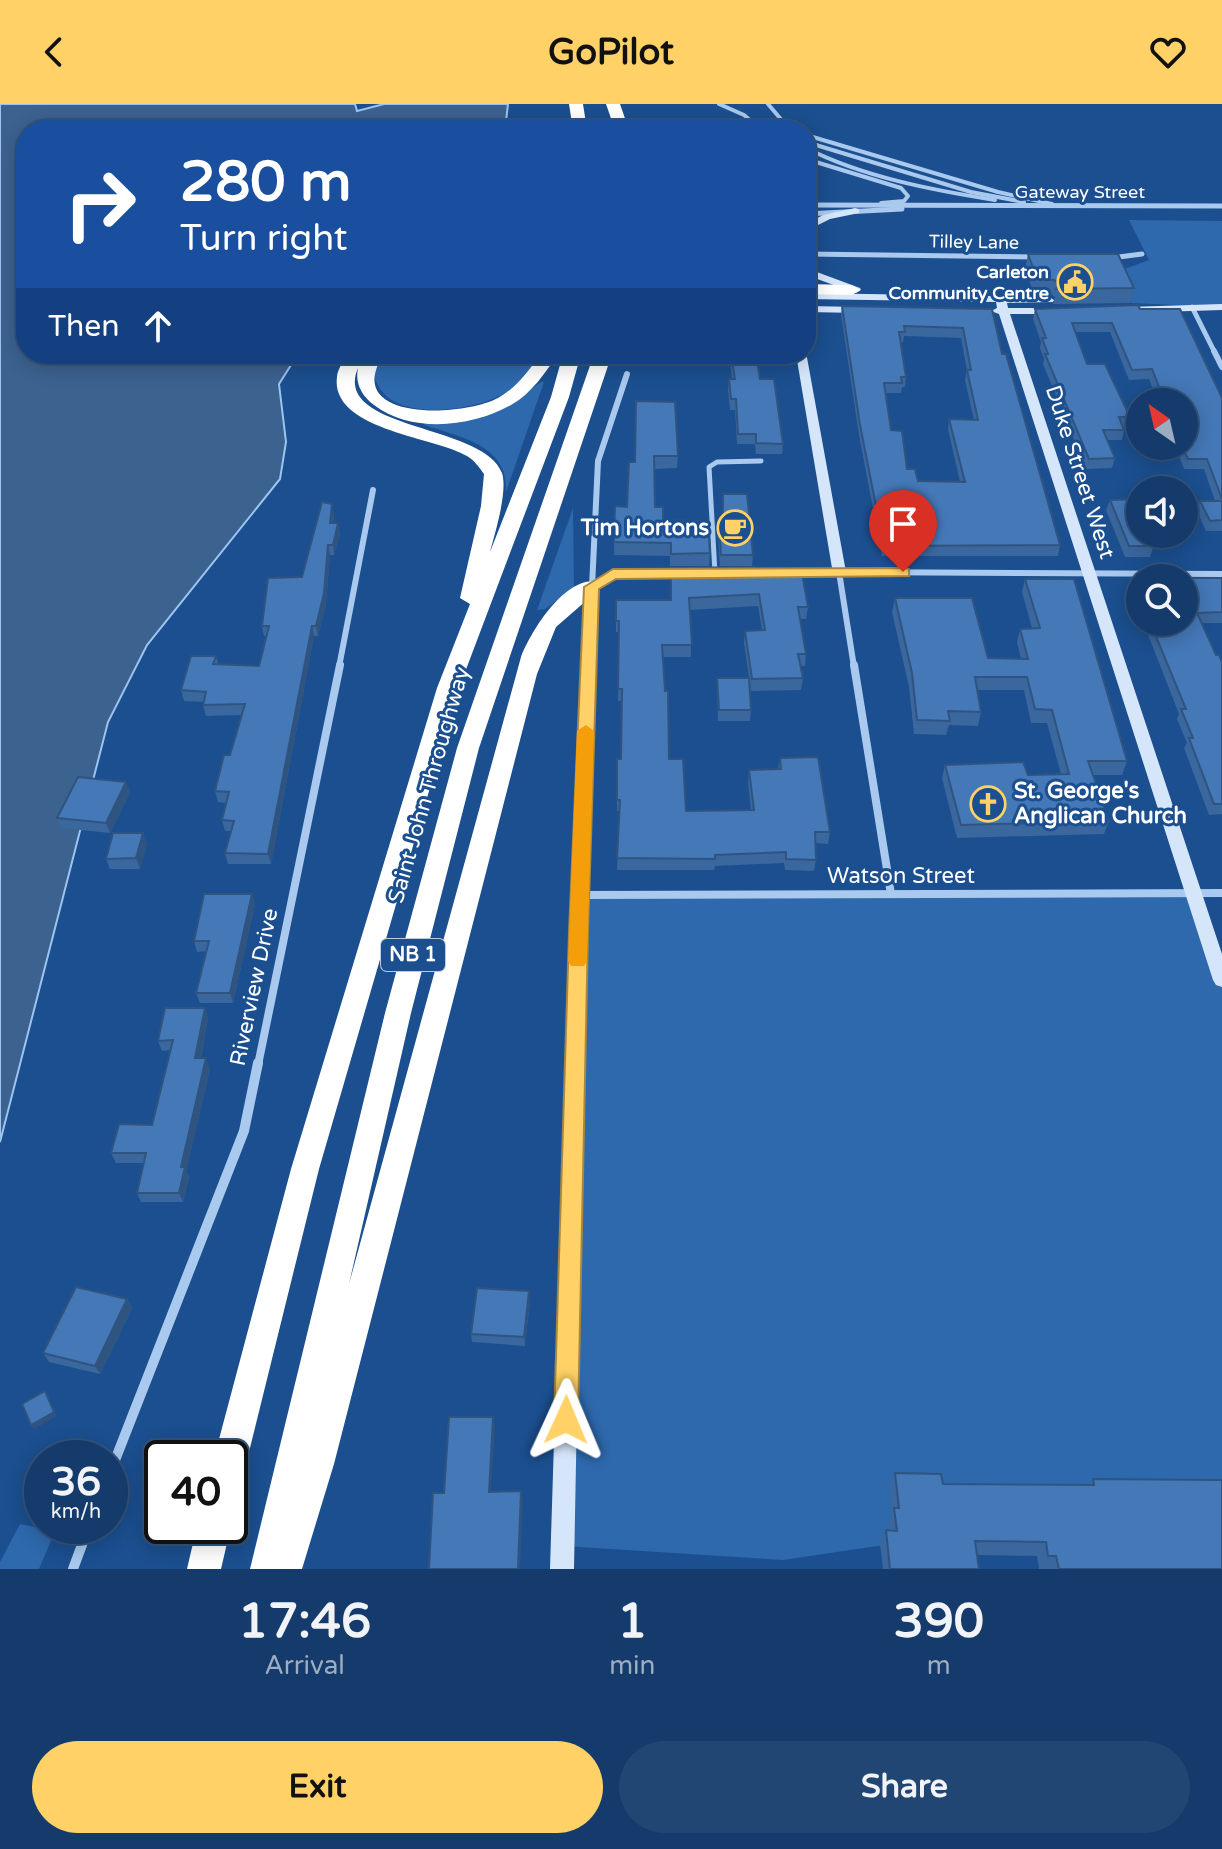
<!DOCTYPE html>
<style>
body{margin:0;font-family:"Varela Round",sans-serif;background:#214673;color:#f1f3f6;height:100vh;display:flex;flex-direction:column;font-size:30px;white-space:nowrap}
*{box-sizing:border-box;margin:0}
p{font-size:26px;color:#9dadc1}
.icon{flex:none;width:44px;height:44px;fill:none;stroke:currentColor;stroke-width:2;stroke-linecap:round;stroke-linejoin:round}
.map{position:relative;height:1465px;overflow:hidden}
.panel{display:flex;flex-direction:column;background:#143b6b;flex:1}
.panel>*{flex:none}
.guide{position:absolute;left:16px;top:16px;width:800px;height:244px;border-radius:32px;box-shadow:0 4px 20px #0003,0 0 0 2px #33557e;background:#1a4fa0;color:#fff;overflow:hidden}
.needle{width:52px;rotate:326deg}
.buttons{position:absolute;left:1126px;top:284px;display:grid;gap:16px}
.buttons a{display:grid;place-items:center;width:72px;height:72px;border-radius:50%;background:#143b6b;box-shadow:0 4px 20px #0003,0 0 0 2px #33557e;font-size:40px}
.speed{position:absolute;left:24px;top:1336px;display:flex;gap:16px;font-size:40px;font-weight:700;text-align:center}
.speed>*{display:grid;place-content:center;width:104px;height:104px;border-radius:50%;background:#143b6b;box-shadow:0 4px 20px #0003,0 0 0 2px #33557e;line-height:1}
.speed small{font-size:20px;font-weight:400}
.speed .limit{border:4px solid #111;border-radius:12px;background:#fff;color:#111}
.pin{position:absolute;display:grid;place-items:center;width:68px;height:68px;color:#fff;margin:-82px -34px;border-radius:50% 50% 50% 0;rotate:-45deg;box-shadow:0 0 8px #0007}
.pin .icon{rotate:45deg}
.me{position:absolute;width:88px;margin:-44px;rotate:1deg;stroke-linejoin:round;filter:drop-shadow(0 0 6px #0008)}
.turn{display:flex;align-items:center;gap:28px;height:168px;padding:0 32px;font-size:36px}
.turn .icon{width:104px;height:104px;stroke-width:2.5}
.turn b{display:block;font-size:56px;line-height:68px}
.then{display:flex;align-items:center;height:76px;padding:0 32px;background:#0003;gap:16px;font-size:30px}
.eta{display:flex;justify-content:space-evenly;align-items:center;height:136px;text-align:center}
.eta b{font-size:48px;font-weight:800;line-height:56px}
.button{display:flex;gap:16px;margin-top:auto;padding:16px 32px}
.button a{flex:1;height:92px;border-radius:48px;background:#ffd166;color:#111;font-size:32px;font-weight:800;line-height:92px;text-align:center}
.button a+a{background:#214673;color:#f1f3f6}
header{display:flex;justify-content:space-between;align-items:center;height:104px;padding:0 32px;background:#ffd166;color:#111;font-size:36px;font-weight:800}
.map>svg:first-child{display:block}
</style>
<header><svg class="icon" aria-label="back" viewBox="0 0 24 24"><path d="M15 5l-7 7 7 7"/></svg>GoPilot<svg class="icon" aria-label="heart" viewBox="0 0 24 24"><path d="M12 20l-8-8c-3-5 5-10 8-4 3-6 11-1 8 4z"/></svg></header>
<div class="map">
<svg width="1222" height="1465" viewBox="0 0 1222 1465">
<rect width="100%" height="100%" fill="#1b4f8f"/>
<g fill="#2e69ad">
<path d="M1129,116L1222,117V203L1131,199L1116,168L1149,156Z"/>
<path d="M386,250H539C531,265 522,278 507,288C475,308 382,322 374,269Z"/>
<path d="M541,278H544L506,388C509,341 460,333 424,321L427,317L509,301Z"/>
<path d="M573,404L574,484L545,505L537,506Z"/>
<path d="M1195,789L1222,876V1390L890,1384L893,1418L891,1440L783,1456L563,1442L579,791Z"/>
<path d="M20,1420L55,1427L39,1465H0V1458Z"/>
</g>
<path fill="#3c6290" stroke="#9cc4f0" stroke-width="2" d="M0,0H355L357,7L384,0H508L505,26H26V250H298L279,280L286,338L280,375L147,541L108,618L0,1038Z"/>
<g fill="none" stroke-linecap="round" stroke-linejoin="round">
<g stroke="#a9c9ee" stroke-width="4">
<path d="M719,0L744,11L761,26"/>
<path d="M768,0L790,26"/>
<path d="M806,31L998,88L1052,100"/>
<path d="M806,38L971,88L1024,98"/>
<path d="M806,44C863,73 932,86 995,96"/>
<path d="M806,55L901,84L908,92L904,97L881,99"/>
</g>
<path stroke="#a9c9ee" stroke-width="5" d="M715,469L709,363L717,358L761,357"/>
<g stroke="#a9c9ee" stroke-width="5">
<path d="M806,101L1222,102"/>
<path d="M806,110L902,105"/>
<path d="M806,150L1038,153"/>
<path d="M1111,154L1142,150"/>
<path d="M1192,203L1215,249"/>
</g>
<g stroke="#a9c9ee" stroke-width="6">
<path d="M1214,247L1222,263"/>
<path d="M592,483L598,357L627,270"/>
<path d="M339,563L373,386"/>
<path d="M854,563L839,468L1222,470"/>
</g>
<g stroke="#a9c9ee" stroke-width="8">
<path d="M854,561L891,790"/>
<path d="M579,791L1222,789"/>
<path d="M258,961L340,561"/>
</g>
<g stroke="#a9c9ee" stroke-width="10">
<path d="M110,1369L244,1027L258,959"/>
<path d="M73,1465L89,1422"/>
</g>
<g fill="#d6e6fa" fill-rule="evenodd">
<path d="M855,104L859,105V109L830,115L806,127V120L823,111Z"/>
<path d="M806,164L860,184L861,186L856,189L806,171Z"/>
<path d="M806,189L1049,193L1054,196L1053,198L1007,199L1008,204H1056L1061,207L1056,210H1010L1222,850V883L1216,881L1213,876L999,210L991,207L997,204L996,198L806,195Z"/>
<path d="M1222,200V206L1128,209L1123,206L1128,203Z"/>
<path d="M806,202L860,203L865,206L860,209L806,208Z"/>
<path d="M806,248L846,468L839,472H730V466L735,465L832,464L796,250H806Z"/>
<path d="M692,465L697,466V472L616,474L599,485L586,828L574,1465H550L570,828L585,483L613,466Z"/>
</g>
<g fill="#fff" fill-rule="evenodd">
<path d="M569,0H583L587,26H573Z"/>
<path d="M606,0H620L629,26H615Z"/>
<path d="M806,180L852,181L860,186L852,191L806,190Z"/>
<path d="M346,250H364L359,262L366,250H384C340,317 460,314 498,294C516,284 529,267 540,250H558C545,269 532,289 511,301C472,323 412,330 374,301C361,291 355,279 358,264C331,327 484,319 502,369C508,387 495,429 490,448L551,293L563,250H581L569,293L459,584L319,1065L247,1356L242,1368L230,1373V1354H214L291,1065L437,584L470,500L460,494L481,402L484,370C479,363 474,356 467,352C436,333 330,326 337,273C337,266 344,257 346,250Z"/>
<path d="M594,250H612L479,644L411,909L349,1180L521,553C531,527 566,470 599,478L602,483L556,523L537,570L334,1360L302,1465H250L385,909L457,644Z"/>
<path d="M230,1420L231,1422L221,1465H187L197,1422Z"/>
</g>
</g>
<g fill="#3a679d" fill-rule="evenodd">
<path d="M1028,150L1134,184L1130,199L1053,200L1055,193L1051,190H1034L1025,165Z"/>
<path d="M842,202L992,205L1002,250L1060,441L1058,452H882L859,331L841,211ZM904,232L961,234L967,266L965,276L974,316L949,315L948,325L960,378L918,377L907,365L891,326L886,289H901L902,283H905L906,273L900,238H903Z"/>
<path d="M1035,205H1140L1222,294V427H1206L1197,407L1200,397H1215L1204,365H1184L1175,342H1184V298H1158L1149,275L1129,276L1110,228H1075L1087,260L1130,313L1127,323H1123L1124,326L1122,336H1107L1115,354L1112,364L1086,365L1043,260L1044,255L1040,244L1041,238L1033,215Z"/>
<path d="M729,250H756L760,275L783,340L782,350H756L755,340H737L735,306H730L728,286L729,275H732Z"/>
<path d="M636,297L678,352L677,364L654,365L655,403L663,416L710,449L709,462H670V452L614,451L615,402L627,403L635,358Z"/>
<path d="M723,390L753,451L752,462H720L718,430L719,419H722Z"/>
<path d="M1110,396L1171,433L1168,444H1153L1150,453H1125L1106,406Z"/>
<path d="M334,410L333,419H338L340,430L334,451H330L326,500L318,532H314L271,760H228L225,749L231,727H225L222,716L226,699L218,698L215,687L230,651L242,611L206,612L203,601L204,598L184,597L181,586L216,552L218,560L259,562L266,532H264L262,522L302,473Z"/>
<path d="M755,469L808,503L806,515H800L806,550L805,562H800L803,574L801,586L751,587L744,539L745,527L762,526L758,502L690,506L691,553H663L669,655L686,707L751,706L748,678L749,666L778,665L780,654L830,728L828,740L815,739L816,756L814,767L785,766L784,759L715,762L714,766H617L619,707H617V655H621L622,597H618L619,528H616V496H670Z"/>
<path d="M1222,474V519H1201L1216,551L1222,558V710L1209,711L1184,644L1187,639L1177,615L1179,610L1143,518H1184Z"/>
<path d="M1025,475L1127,657L1122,671H1093L1109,717L1104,730L957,734L942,674L945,661L1028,671L1061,670L1047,619H1031L1024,586H978L981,608L978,622L949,621L946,631L914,630L909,583L892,508L895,494L988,554L1021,555L1017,538L1020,525L1032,524L1022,488Z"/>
<path d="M1136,483H1140V511L1133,494Z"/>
<path d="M717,574L751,606L750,617H718Z"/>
<path d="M126,678L130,688L110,729L61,724L57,714Z"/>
<path d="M147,740L140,765H110L106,755Z"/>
<path d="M255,800L233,899H200L196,889L207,847L197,848L194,837Z"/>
<path d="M205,904L208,914L201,954L210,965L186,1067L189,1073L183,1098H141L137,1089L144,1059H116L111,1049L152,1021L170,946L162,947L158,937Z"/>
<path d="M127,1195L132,1204L100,1270L49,1258L43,1249Z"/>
<path d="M530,1196L525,1242L472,1238L471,1230Z"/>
<path d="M895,1369L943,1380L1089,1381L1093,1375L1222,1465H1039L1037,1452L977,1451L979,1465H883L880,1440L886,1426H889L888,1418L892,1409L889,1384Z"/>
</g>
<g fill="#305480">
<path d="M332,400L334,410L332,430L330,419Z"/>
<path d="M338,419L340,430L334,451L333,441Z"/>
<path d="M328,441L330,451L326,500L318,532L316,522Z"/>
<path d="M312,522L314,532L271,760L268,750Z"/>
<path d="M126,678L130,688L110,729L106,719Z"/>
<path d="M143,729L147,740L140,765L136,754Z"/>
<path d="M252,790L255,800L233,899L230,889Z"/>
<path d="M205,904L208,914L199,964L195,954Z"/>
<path d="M206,954L210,965L186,1067L189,1073L183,1098L179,1089L181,1063Z"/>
<path d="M529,1187L530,1196L525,1242L524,1233Z"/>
<path d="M127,1195L132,1204L100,1270L95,1262Z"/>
<path d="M45,1287L57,1312L34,1325L31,1321Z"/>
<path d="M493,1313L495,1323L490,1398L489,1388Z"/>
<path d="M521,1387L523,1397L520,1465H518Z"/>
</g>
<g fill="#4478b7" stroke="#305480" stroke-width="2" fill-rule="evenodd">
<path d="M1028,150H1118L1134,184L1056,185L1060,180L1054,176L1037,175Z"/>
<path d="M1138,201L1140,205H1180L1222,294V395L1207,355H1188L1182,342H1184V298H1165L1152,265L1132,266L1112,219H1072L1087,260H1105L1130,313H1119L1124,326H1103L1115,354L1089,355L1045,250H1048L1042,234H1046L1035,205Z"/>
<path d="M842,202L992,205L1002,250H1006L1060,441L884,442L860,321ZM904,222L963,224L971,266H967L978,316L949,315L965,378L918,377L915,365H907L902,327L891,326L884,279H902L901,273H906L899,228H905Z"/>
<path d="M731,250H756L760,275H774L783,340L756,339V330H738L736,295H731L729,275H735Z"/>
<path d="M636,297L675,298L678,352H654L655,403H663V416L708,417L710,449L671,450V439L614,438L615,402L627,403L629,358H635Z"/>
<path d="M723,390H747L753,451H721L719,419H723Z"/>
<path d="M1140,395V430H1170L1171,433H1150L1154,442H1129L1110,396Z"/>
<path d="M1200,397H1222V416L1210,417Z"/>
<path d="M322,398L332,400L330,419H338L333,441H328L324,489L316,522H312L268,750L225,749L234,717L222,716L229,688L215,687L224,651H230L245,600L203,601L206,588L181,586L191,552H216L213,560L259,562L269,522H262L268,474L302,473Z"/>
<path d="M754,463L755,469H802L808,503H798L806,550H798L803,574L752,575L745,527L765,526L759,490L689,494L692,541H662L665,587H668L669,655H683L686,707L754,706L749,666L781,665L780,654L818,653L830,728H815L816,756L786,755V748L715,751V755L617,754L620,696H617V655H621L622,585H618L619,517H616V496H671V464Z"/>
<path d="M1184,474H1222V508L1197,509L1216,551H1219L1222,558V700H1214L1189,634H1193L1181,605H1186L1150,518H1184Z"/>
<path d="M1025,475H1074L1127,657H1088L1109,717L961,721L945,661L1023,658L1028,671L1069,670L1052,606L1035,605L1027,573H975L981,608L948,607L950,617L917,616L912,569L895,494H972L988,554L1028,555L1020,525L1040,524Z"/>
<path d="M717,574H749L751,606H719Z"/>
<path d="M78,673L126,678L106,719L57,714Z"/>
<path d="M113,729H143L136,754L106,755Z"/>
<path d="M204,790H252L230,889H196L209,837H194Z"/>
<path d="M165,904H205L195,954H206L181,1063H185L179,1089H137L146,1049H111L119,1020L152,1021L173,936L158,937Z"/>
<path d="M76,1183L127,1195L95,1262L43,1249Z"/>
<path d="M477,1184L529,1187L524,1233L471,1230Z"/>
<path d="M45,1287L54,1308L31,1321L22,1300Z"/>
<path d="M449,1313H493L489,1388L521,1387L518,1465H429L433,1389H444Z"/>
<path d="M895,1369L941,1370L943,1380L1094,1381L1093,1375L1222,1376V1465H1059L1056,1452H1048L1046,1438L975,1437L979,1465H890L886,1426L897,1427L894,1404H899Z"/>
</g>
<path fill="#ffd166" stroke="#a68842" stroke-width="2" d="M903,464L909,465V472L616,475L599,485L588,828L578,1316L575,1324L566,1328L557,1324L554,1316L569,828L584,483L613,465Z"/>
<path fill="#f59e0b" d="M586,621L594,627L587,857L584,862H571L568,857L577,627Z"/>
<defs>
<symbol id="civic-ring" viewBox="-11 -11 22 22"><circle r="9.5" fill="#1b4f8f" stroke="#ffd166" stroke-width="1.5"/><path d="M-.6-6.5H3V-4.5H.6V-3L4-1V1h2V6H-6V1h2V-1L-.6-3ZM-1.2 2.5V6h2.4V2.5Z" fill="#ffd166"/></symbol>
<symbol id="cafe-ring" viewBox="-11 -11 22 22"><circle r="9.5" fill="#1b4f8f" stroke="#ffd166" stroke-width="1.5"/><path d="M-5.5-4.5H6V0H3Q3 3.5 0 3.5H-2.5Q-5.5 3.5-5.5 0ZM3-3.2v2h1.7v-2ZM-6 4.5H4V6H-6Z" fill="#ffd166"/></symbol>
<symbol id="church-ring" viewBox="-11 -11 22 22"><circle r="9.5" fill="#1b4f8f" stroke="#ffd166" stroke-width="1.5"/><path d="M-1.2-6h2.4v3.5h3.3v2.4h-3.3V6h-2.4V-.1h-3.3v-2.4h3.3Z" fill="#ffd166"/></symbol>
</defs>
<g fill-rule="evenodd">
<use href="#civic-ring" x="1055" y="158" width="40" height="40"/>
<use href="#cafe-ring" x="715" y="404" width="40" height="40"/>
<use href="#church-ring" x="968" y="680" width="40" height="40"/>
</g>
<g text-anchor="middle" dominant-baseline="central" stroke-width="6" stroke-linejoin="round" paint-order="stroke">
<g font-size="18" fill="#fff" stroke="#1b4f8f">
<text x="1080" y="88">Gateway Street</text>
<text transform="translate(974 138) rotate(1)">Tilley Lane</text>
</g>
<g font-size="18" font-weight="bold" fill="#fff" stroke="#1b4f8f" text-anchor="end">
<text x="1049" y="168">Carleton<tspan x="1049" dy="21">Community Centre</tspan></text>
</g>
<rect fill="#1b4f8f" stroke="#bbcadd" stroke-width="2" x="381" y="835" width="64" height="32" rx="6"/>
<g font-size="20" font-weight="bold" fill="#fff">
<text x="413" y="851">NB 1</text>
</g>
<g font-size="22" fill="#fff" stroke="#1b4f8f">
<text transform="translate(1080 368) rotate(72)">Duke Street West</text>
<text transform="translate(429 681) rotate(-74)">Saint John Throughway</text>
<text x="901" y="772">Watson Street</text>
<text transform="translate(254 883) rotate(-78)">Riverview Drive</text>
</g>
<g font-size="22" font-weight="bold" fill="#fff" stroke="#1b4f8f" text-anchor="end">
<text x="709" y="424">Tim Hortons</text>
<text x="1014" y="687" text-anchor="start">St. George's<tspan x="1014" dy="25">Anglican Church</tspan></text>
</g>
</g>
</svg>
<div class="buttons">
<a><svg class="needle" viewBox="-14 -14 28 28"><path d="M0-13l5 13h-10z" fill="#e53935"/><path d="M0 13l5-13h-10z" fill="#9dadc1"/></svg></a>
<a><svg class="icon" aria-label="sound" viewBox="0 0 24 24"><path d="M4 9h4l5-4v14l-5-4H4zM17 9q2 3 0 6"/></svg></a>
<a><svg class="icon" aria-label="search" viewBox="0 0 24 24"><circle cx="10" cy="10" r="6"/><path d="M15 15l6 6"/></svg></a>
</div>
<div class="speed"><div>36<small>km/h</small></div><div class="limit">40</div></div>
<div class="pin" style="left:903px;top:468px;background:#d93025"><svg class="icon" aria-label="arrive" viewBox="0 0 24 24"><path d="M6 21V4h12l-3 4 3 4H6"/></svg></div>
<svg class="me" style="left:566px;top:1316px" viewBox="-20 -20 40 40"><path d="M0-17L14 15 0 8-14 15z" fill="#ffd166" stroke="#fff" stroke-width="4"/></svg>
<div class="guide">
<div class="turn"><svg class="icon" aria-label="right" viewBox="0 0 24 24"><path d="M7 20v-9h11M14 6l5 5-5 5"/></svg><div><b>280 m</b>Turn right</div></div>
<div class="then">Then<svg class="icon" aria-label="ahead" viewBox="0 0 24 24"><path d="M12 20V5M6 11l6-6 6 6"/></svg></div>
</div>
</div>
<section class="panel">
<div class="eta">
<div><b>17:46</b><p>Arrival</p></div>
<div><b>1</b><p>min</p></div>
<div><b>390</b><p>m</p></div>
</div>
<div class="button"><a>Exit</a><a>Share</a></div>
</section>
